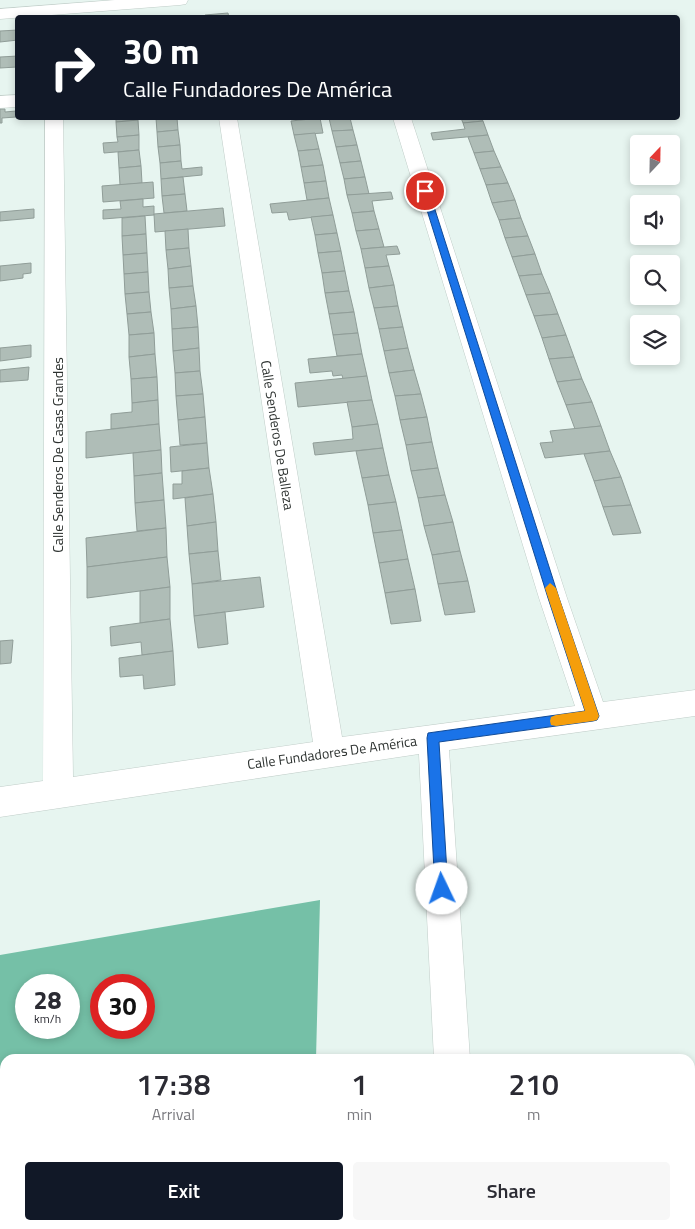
<!DOCTYPE html>
<meta charset="utf-8">
<style>
body{margin:0;font-family:"Titillium Web",sans-serif;background:#f7f7f7;color:#2b2b33;height:100vh;display:flex;flex-direction:column;font-size:19px;white-space:nowrap}
*{box-sizing:border-box;margin:0}
p{font-size:16px;color:#7c7c81}
.icon{flex:none;width:28px;height:28px;fill:none;stroke:currentColor;stroke-width:2;stroke-linecap:round;stroke-linejoin:round}
.map{position:relative;flex:1;overflow:hidden}
.sheet{position:absolute;left:0px;top:1054px;width:695px;height:176px;display:flex;flex-direction:column;background:#fff;border-radius:15px 15px 0 0;box-shadow:0 2px 8px #0003}
.sheet>*{flex:none}
.guide{position:absolute;left:15px;top:15px;width:665px;height:105px;border-radius:5px;box-shadow:0 2px 8px #0003;background:#111827;color:#fff;overflow:hidden}
.needle{width:32px;rotate:22deg}
.fabs{position:absolute;left:630px;top:135px;display:grid;gap:10px}
.fabs a{display:grid;place-items:center;width:50px;height:50px;border-radius:5px;background:#fff;box-shadow:0 2px 8px #0003;font-size:25px}
.speed{position:absolute;left:15px;top:974px;display:flex;gap:10px;font-size:25px;font-weight:700;text-align:center}
.speed>*{display:grid;place-content:center;width:65px;height:65px;border-radius:50%;background:#fff;box-shadow:0 2px 8px #0003;line-height:1}
.speed small{font-size:12px;font-weight:400}
.speed .limit{border:8px solid #d22;background:#fff;color:#111}
.pin{position:absolute;display:grid;place-items:center;width:42px;height:42px;color:#fff;margin:-21px;border:2px solid #fff;border-radius:50%;box-shadow:0 1px 5px #0007}
.me{position:absolute;width:55px;margin:-28px;rotate:357deg;stroke-linejoin:round;filter:drop-shadow(0 0 4px #0008)}
.turn{display:flex;align-items:center;gap:18px;height:105px;padding:0 25px;font-size:22px}
.turn .icon{width:65px;height:65px;stroke-width:2.5}
.turn b{display:block;font-size:35px;line-height:42px}
.eta{display:flex;justify-content:space-evenly;align-items:center;height:85px;text-align:center}
.eta b{font-size:30px;font-weight:600;line-height:35px}
.button{display:flex;gap:10px;margin-top:auto;padding:10px 25px}
.button a{flex:1;height:58px;border-radius:5px;background:#111827;color:#fff;font-size:20px;font-weight:600;line-height:58px;text-align:center}
.button a+a{background:#f7f7f7;color:#2b2b33}
.map>svg:first-child{display:block}
</style>
<div class="map">
<svg width="695" height="1229" viewBox="0 0 695 1229">
<rect width="100%" height="100%" fill="#e7f5f0"/>
<path fill="#75c0a7" fill-rule="evenodd" d="M320,900L316,1059H5V1225H312V1229H0V955ZM26,985H69V1028H26ZM101,985H144V1028H101Z"/>
<g fill="#afbdb7" stroke="#909d98">
<path d="M228,13L229,18H206L205,15Z"/>
<path d="M18,30V40L0,42V31Z"/>
<path d="M18,56L17,67L0,68V57Z"/>
<path d="M0,109H5V112L16,111V117L2,118V123H0Z"/>
<path d="M105,118H138V120L116,122V118Z"/>
<path d="M156,118H177L178,130L157,132Z"/>
<path d="M320,118L323,133L294,135L291,121Z"/>
<path d="M329,118H350L353,130L332,131Z"/>
<path d="M461,118H481L483,121L463,123Z"/>
<path d="M138,120L139,135L117,137L116,122Z"/>
<path d="M483,121L488,135L433,140L431,133L465,129L463,123Z"/>
<path d="M178,130L180,145L158,147L157,132Z"/>
<path d="M353,130L357,145L336,147L332,131Z"/>
<path d="M315,133L319,149L298,151L294,135Z"/>
<path d="M139,135V150L104,153L103,143L118,142L117,137Z"/>
<path d="M488,135L494,151L474,153L468,137Z"/>
<path d="M180,145L181,161L160,163L158,147Z"/>
<path d="M357,145L361,161L340,163L336,147Z"/>
<path d="M319,149L323,165L301,167L298,151Z"/>
<path d="M139,150L141,166L119,168L118,152Z"/>
<path d="M494,151L501,167L480,169L474,153Z"/>
<path d="M181,161L182,169L202,167V175L161,179L160,163Z"/>
<path d="M361,161L365,177L344,179L340,163Z"/>
<path d="M323,165L326,181L304,183L301,167Z"/>
<path d="M141,166L142,183L120,185L119,168Z"/>
<path d="M501,167L508,183L486,185L480,169Z"/>
<path d="M183,177L185,194L162,196L161,179Z"/>
<path d="M365,177L369,194L347,195L344,179Z"/>
<path d="M326,181L329,198L307,200L304,183Z"/>
<path d="M153,182L154,198L103,202L102,186Z"/>
<path d="M508,183L515,200L492,203L486,185Z"/>
<path d="M391,192L393,199L372,201L374,211L352,213L347,195Z"/>
<path d="M185,194L187,211L164,213L162,196Z"/>
<path d="M329,198L333,215L289,220L287,212L272,213L270,204Z"/>
<path d="M143,199V207L154,206V215L103,219V210L121,209L120,201Z"/>
<path d="M515,200L521,218L499,220L492,203Z"/>
<path d="M223,208L225,226L155,232L154,214Z"/>
<path d="M34,209V218L0,221V212Z"/>
<path d="M374,211L379,229L356,231L352,213Z"/>
<path d="M333,215L337,233L315,235L311,217Z"/>
<path d="M145,216L146,234L122,236V218Z"/>
<path d="M521,218L528,236L505,238L499,220Z"/>
<path d="M188,229L189,248L166,250L165,231Z"/>
<path d="M379,229L384,247L361,249L356,231Z"/>
<path d="M337,233L341,251L318,253L315,235Z"/>
<path d="M146,234L147,253L123,255L122,236Z"/>
<path d="M528,236L535,254L512,257L505,238Z"/>
<path d="M397,246L400,254L386,255L389,266L365,268L361,249Z"/>
<path d="M189,248L191,266L168,269L166,250Z"/>
<path d="M341,251L345,271L322,273L318,253Z"/>
<path d="M147,253L148,272L124,274L123,255Z"/>
<path d="M535,254L542,274L519,276L512,257Z"/>
<path d="M31,263V273L23,274V278L0,281V266Z"/>
<path d="M191,266L193,286L169,288L168,269Z"/>
<path d="M389,266L394,285L369,288L365,268Z"/>
<path d="M345,271L349,291L325,293L322,273Z"/>
<path d="M148,272L149,292L125,294L124,274Z"/>
<path d="M542,274L550,293L526,295L519,276Z"/>
<path d="M394,285L398,306L374,308L369,288Z"/>
<path d="M193,286L196,306L171,309L169,288Z"/>
<path d="M349,291L354,312L329,314L325,293Z"/>
<path d="M149,292L151,312L127,314L125,294Z"/>
<path d="M550,293L558,314L534,316L526,295Z"/>
<path d="M196,306L198,327L172,329L171,309Z"/>
<path d="M398,306L403,327L379,329L374,308Z"/>
<path d="M151,312L154,333L129,335L127,314Z"/>
<path d="M354,312L358,333L333,335L329,314Z"/>
<path d="M558,314L566,335L542,338L534,316Z"/>
<path d="M198,327L199,348L173,351L172,329Z"/>
<path d="M403,327L408,348L384,351L379,329Z"/>
<path d="M154,333L155,354L129,357V335Z"/>
<path d="M358,333L362,354L337,356L333,335Z"/>
<path d="M566,335L574,357L549,359L542,338Z"/>
<path d="M31,345V357L0,361V348Z"/>
<path d="M199,348L200,371L175,373L173,351Z"/>
<path d="M408,348L414,370L389,373L384,351Z"/>
<path d="M155,354L157,377L131,379L129,357Z"/>
<path d="M362,354L367,376L343,379L342,375L333,376L332,371L310,373L308,359Z"/>
<path d="M574,357L582,379L557,382L549,359Z"/>
<path d="M29,367L28,380L0,382V370Z"/>
<path d="M414,370L421,394L395,396L389,373Z"/>
<path d="M200,371L203,394L176,396L175,373Z"/>
<path d="M367,376L372,400L298,407L295,383Z"/>
<path d="M157,377L158,400L132,403L131,379Z"/>
<path d="M582,379L592,402L566,405L557,382Z"/>
<path d="M203,394L205,417L178,420L176,396Z"/>
<path d="M421,394L427,417L400,420L395,396Z"/>
<path d="M158,400L159,424L111,429V414L132,412V403Z"/>
<path d="M372,400L378,424L352,427L347,402Z"/>
<path d="M592,402L601,426L575,429L566,405Z"/>
<path d="M205,417L207,443L180,445L178,420Z"/>
<path d="M427,417L432,442L406,445L400,420Z"/>
<path d="M159,424L161,450L86,458V432Z"/>
<path d="M378,424L383,448L315,455L313,443L353,439L352,427Z"/>
<path d="M601,426L610,451L545,458L540,443L553,442L550,431Z"/>
<path d="M432,442L438,468L411,471L406,445Z"/>
<path d="M207,443L209,468L171,472L170,447Z"/>
<path d="M383,448L389,475L362,478L356,451Z"/>
<path d="M161,450L162,473L134,476L133,453Z"/>
<path d="M610,451L621,477L594,481L584,454Z"/>
<path d="M209,468L213,494L173,499V484H182V471Z"/>
<path d="M438,468L445,495L418,498L411,471Z"/>
<path d="M162,473L164,500L135,503L134,476Z"/>
<path d="M389,475L396,502L368,505L362,478Z"/>
<path d="M621,477L631,505L603,507L594,481Z"/>
<path d="M213,494L216,522L187,526L185,498Z"/>
<path d="M445,495L453,522L424,526L418,498Z"/>
<path d="M164,500L166,528L137,531L135,503Z"/>
<path d="M396,502L402,530L373,533L368,505Z"/>
<path d="M631,505L641,533L613,535L603,507Z"/>
<path d="M216,522L218,551L189,554L187,526Z"/>
<path d="M453,522L460,551L432,555L424,526Z"/>
<path d="M166,528L167,557L87,567L86,538Z"/>
<path d="M402,530L408,559L379,563L373,533Z"/>
<path d="M218,551L221,580L192,584L189,554Z"/>
<path d="M460,551L468,581L438,584L432,555Z"/>
<path d="M167,557L170,587L87,598V567Z"/>
<path d="M408,559L415,589L385,593L379,563Z"/>
<path d="M260,577L264,607L194,616L192,584Z"/>
<path d="M468,581L475,612L445,615L438,584Z"/>
<path d="M170,587V619L140,623V591Z"/>
<path d="M415,589L421,621L391,624L385,593Z"/>
<path d="M225,612L228,644L198,648L194,616Z"/>
<path d="M170,619L173,651L142,655L141,642L111,646L110,627Z"/>
<path d="M13,640L11,663L0,664V641Z"/>
<path d="M173,651L175,685L144,689L143,675L120,677L119,658Z"/>
</g>
<g fill="none" stroke-linecap="round" stroke-linejoin="round">
<defs>
<g id="street">
<path d="M115,0H188L186,4L180,5L0,19V9Z"/>
<path d="M18,95V107L0,108V96Z"/>
<path d="M45,118H63L73,777L313,742L219,118H237L342,737L575,706L539,598L393,118H411L567,598L603,702L695,690V716L449,750L470,1059H434L419,754L0,817V787L43,781Z"/>
<path d="M442,1225H480L481,1229H443Z"/>
</g>
</defs>
<use href="#street" stroke="#c0cdc8" stroke-width="1"/>
<use href="#street" fill="#fff" fill-rule="evenodd"/>
</g>
<path fill="#1a73e8" stroke="#114b97" d="M425,189L429,191L559,598L599,716L597,720L593,721L439,742L448,889L446,893L442,895L437,893L435,889L427,738L428,733L585,711L548,598L421,191Z"/>
<path fill="#f59e0b" d="M550,583L556,588L599,716L597,720L593,721L556,726L551,725L550,721L551,717L556,715L585,711L545,588Z"/>
<g text-anchor="middle" dominant-baseline="central" stroke-width="5" stroke-linejoin="round" paint-order="stroke">
<g font-size="14" fill="#2c312f" stroke="#fff">
<text transform="translate(278 435) rotate(81)">Calle Senderos De Balleza</text>
<text transform="translate(57 455) rotate(-90)">Calle Senderos De Casas Grandes</text>
<text transform="translate(332 752) rotate(-8)">Calle Fundadores De América</text>
</g>
</g>
</svg>
<div class="fabs">
<a><svg class="needle" viewBox="-14 -14 28 28"><path d="M0-13l5 13h-10z" fill="#e53935"/><path d="M0 13l5-13h-10z" fill="#7c7c81"/></svg></a>
<a><svg class="icon" aria-label="sound" viewBox="0 0 24 24"><path d="M4 9h4l5-4v14l-5-4H4zM17 9q2 3 0 6"/></svg></a>
<a><svg class="icon" aria-label="search" viewBox="0 0 24 24"><circle cx="10" cy="10" r="6"/><path d="M15 15l6 6"/></svg></a>
<a><svg class="icon" aria-label="layers" viewBox="0 0 24 24"><path d="M12 4l9 5-9 5-9-5zM3 14l9 5 9-5"/></svg></a>
</div>
<div class="speed"><div>28<small>km/h</small></div><div class="limit">30</div></div>
<div class="pin" style="left:425px;top:191px;background:#d93025"><svg class="icon" aria-label="arrive" viewBox="0 0 24 24"><path d="M6 21V4h12l-3 4 3 4H6"/></svg></div>
<svg class="me" style="left:442px;top:889px" viewBox="-20 -20 40 40"><circle r="19" fill="#fff"/><path d="M0-13L10 11 0 6-10 11z" fill="#1a73e8"/></svg>
<div class="guide">
<div class="turn"><svg class="icon" aria-label="right" viewBox="0 0 24 24"><path d="M7 20v-9h11M14 6l5 5-5 5"/></svg><div><b>30 m</b>Calle Fundadores De América</div></div>
</div>
<section class="sheet">
<div class="eta">
<div><b>17:38</b><p>Arrival</p></div>
<div><b>1</b><p>min</p></div>
<div><b>210</b><p>m</p></div>
</div>
<div class="button"><a>Exit</a><a>Share</a></div>
</section>
</div>
